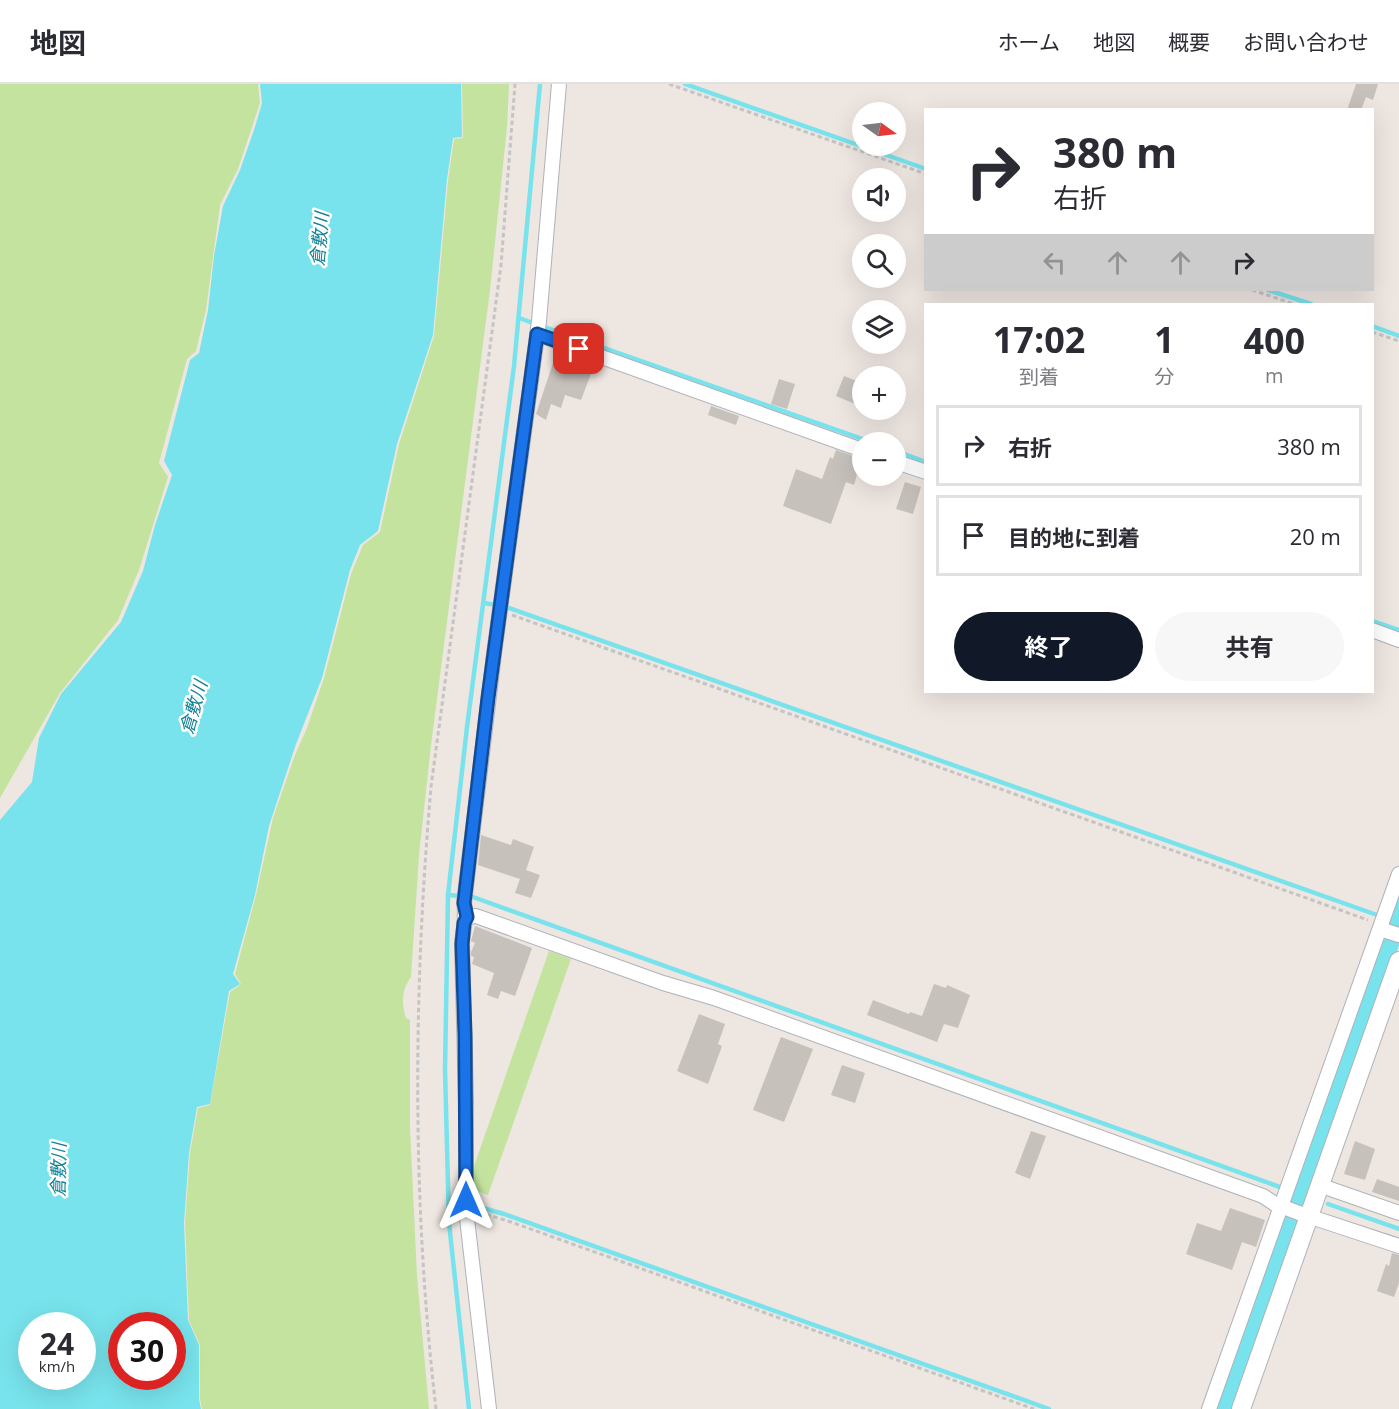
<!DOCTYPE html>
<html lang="ja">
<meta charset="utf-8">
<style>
body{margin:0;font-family:"Open Sans","Noto Sans JP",sans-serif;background:#f7f7f7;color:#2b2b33;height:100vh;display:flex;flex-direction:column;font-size:22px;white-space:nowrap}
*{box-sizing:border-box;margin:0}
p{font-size:20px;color:#7c7c81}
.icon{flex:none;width:33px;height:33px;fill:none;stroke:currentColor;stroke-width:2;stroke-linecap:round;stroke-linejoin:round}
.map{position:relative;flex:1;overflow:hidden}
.sheet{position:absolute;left:924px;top:219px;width:450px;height:390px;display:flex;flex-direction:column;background:#fff;border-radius:0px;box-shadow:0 6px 24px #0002}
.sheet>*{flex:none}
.top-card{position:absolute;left:924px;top:24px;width:450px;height:183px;border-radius:0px;box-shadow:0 6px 24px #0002;background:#fff;color:#2b2b33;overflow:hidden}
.needle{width:39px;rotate:104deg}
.controls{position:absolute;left:852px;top:18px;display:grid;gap:12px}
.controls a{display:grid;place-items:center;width:54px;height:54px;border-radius:50%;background:#fff;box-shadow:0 6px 24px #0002;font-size:30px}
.speed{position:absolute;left:18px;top:1228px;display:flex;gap:12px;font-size:30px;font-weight:700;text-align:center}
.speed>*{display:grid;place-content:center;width:78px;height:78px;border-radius:50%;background:#fff;box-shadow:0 6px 24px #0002;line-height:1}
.speed small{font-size:15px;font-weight:400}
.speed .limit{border:9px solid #d22;background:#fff;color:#111}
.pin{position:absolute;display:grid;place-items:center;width:51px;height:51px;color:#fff;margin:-26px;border-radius:12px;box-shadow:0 3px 9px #0006}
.me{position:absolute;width:66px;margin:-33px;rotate:0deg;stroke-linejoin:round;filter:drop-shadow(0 0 4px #0008)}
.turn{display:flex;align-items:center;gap:21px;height:126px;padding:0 30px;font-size:27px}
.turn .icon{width:78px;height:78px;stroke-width:2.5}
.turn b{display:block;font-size:42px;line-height:51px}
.lanes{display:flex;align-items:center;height:57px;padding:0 30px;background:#0003;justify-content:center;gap:30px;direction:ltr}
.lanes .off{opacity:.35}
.eta{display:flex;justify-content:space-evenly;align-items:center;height:102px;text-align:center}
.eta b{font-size:36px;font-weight:700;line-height:42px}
.action{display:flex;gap:12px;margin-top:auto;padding:12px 30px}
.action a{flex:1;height:69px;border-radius:36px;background:#111827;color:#fff;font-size:24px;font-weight:700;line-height:69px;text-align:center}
.action a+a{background:#f7f7f7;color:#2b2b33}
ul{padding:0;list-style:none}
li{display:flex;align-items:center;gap:18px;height:81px;margin:0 12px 9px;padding:0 18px;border:3px solid #e1e1e2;border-radius:0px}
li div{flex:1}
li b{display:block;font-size:22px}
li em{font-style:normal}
header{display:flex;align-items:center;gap:36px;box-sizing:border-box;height:84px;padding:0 30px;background:#fff;border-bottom:2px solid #e1e1e2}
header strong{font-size:28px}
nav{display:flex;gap:33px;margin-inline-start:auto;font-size:21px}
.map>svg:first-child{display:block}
</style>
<header>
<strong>地図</strong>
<nav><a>ホーム</a><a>地図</a><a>概要</a><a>お問い合わせ</a></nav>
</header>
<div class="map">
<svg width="1399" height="1325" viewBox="0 0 1399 1325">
<rect width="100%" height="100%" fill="#eee6e1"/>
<g fill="#c3e39f">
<path d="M0,0H258L260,19L238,85L220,121L206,226L196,267L187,275L159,379L168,393L139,486L118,536L60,609L0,714Z"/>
<path d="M462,0H509L507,43L490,206L431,661L419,771L411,893C402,904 401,921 406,934L410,936V1044L417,1192L429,1325H202L200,1315V1261L189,1236L185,1138L190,1069L198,1024L210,1021L230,908L241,900L235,890L256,811L273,734L295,671L307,644L324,594L351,490L363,461L380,448L399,360L434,252L448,97L454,55L463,54Z"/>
<path d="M549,867L571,875L488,1111L469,1104L471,1091Z"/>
</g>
<path fill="#78e3ec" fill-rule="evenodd" d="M260,0H461L462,53L453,54L447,95L433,251L397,360L378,447L360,461L350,486L322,594L296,660L269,742L255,811L233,890L240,900L229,907L210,1020L197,1023L189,1069L184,1139L188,1236L199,1261V1315L201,1325H0V736L32,698L39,654L61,610L121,538L143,487L155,441L172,391L164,377L190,276L199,269L208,226L214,172L223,122L240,86L255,43L262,19ZM32,1242H82V1293H32ZM122,1242H172V1293H122Z"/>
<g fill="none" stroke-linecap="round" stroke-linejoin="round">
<g stroke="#78e3ec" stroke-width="4.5">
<path d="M685,0L926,85"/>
<path d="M1268,206L1311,220"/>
<path d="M519,234L871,358"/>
<path d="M1372,242L1399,252"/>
<path d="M896,367L926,378"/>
<path d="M484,519L496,521"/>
<path d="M506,523L1377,831"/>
<path d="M1372,537L1399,546"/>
<path d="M448,811L473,813L1302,1111"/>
<path d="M1387,835L1398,839"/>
<path d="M1328,1120L1399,1145"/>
<path d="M449,1122L472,1121L504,1130L1049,1325"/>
<path d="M469,1325L449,1139L445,986L448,811L467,643L514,282L540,0"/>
</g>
<path stroke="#78e3ec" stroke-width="27" d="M1221,1325L1399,821"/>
</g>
<g fill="#c7c1bc">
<path d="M1356,0H1378L1373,16L1366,13L1361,26H1347Z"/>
<path d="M557,267L575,273L572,280L592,287L581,316L565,311L561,324L551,320L546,336L536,330Z"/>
<path d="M844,292L862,299L855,320L836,312Z"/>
<path d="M779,295L795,300L787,325L771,320Z"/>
<path d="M711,322L739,332L736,341L708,331Z"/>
<path d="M836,366L862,375V388L858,387L854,401L846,398L831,440L783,422L796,385L822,395L830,373L833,375Z"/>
<path d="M905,398L921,403L913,430L896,425Z"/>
<path d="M481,751L511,761L513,755L534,763L526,786L540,791L531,814L515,809L520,795L478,781Z"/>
<path d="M475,842L532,864L515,912L501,907L498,915L487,911L494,889L472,880L474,873L471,872V868L475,859L471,857Z"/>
<path d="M934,900L946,904L947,901L970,911L958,944L944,940L937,958L867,931L873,916L909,930L910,928L922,932Z"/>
<path d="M699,930L725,940L718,960L722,962L708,1000L677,987Z"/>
<path d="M781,953L813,965L784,1038L753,1026Z"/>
<path d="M842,981L865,989L855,1019L831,1011Z"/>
<path d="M1031,1047L1046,1052L1030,1095L1015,1089Z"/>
<path d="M1355,1057L1375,1065L1365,1096L1344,1090Z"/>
<path d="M1377,1095L1399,1103V1117L1372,1108Z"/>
<path d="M1230,1124L1265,1136L1256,1163L1242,1158L1232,1186L1186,1170L1197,1139L1221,1147Z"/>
<path d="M1392,1169L1399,1171V1199L1394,1213L1377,1207L1386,1180L1389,1182Z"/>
</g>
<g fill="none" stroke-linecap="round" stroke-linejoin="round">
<defs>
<g id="street">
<path d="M537,250L862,366"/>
<path d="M896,378L926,388"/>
<path d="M1372,546L1399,556"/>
<path d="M467,833L476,832L663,899L714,914L1263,1112L1275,1120L1299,1129L1399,1162"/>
<path d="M1380,845L1399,851"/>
<path d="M1319,1101L1399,1129"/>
<path d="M489,1325L466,1126V1016L462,860C463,845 467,833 464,819L494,570L539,237L559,0"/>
<path d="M1209,1325L1399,790"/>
</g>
<path id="secondary" d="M1241,1325L1399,877"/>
</defs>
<use href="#street" stroke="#aeb2b9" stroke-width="16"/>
<use href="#secondary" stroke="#aeb2b9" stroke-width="20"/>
<g stroke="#c4c4c4" stroke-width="3" stroke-dasharray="4.5 3" stroke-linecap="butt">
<path d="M669,0L926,90"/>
<path d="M1252,206L1294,220"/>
<path d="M1372,248L1399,257"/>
<path d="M512,531L1368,836"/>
<path d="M479,1128L511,1138L1034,1325"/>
<path d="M436,1325C412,1119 413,909 431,703L501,181L515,0"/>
</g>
<use href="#street" stroke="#fff" stroke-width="14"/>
<use href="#secondary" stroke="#fff" stroke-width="18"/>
</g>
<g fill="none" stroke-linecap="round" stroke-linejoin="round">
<defs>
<path id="route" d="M466,1116L465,951L462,860L464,839L467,833L464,819L488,614L537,250L579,265"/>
</defs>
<use href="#route" stroke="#114b97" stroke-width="15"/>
<use href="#route" stroke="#1a73e8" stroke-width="10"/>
</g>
<g text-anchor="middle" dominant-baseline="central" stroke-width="5" stroke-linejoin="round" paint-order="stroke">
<g font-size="18" font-style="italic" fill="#128296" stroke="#fff">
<text transform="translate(319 155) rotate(-85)">倉敷川</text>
<text transform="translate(193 623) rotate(-74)">倉敷川</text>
<text transform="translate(58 1086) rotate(-89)">倉敷川</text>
</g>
</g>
</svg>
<div class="controls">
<a><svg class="needle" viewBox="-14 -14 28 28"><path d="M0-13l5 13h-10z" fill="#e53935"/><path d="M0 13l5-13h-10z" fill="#7c7c81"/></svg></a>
<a><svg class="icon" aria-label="sound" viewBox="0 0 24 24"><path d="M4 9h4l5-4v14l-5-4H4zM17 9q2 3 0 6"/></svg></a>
<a><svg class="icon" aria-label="search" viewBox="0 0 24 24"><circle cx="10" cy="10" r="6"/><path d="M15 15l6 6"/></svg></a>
<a><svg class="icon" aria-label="layers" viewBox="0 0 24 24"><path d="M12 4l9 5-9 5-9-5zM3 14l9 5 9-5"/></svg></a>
<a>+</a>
<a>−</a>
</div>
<div class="speed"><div>24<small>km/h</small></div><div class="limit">30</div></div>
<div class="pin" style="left:579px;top:265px;background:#d93025"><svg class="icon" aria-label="arrive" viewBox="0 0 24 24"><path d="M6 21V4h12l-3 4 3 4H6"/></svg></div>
<svg class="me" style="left:466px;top:1116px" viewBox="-20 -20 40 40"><path d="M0-17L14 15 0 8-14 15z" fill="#1a73e8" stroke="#fff" stroke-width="4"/></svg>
<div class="top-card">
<div class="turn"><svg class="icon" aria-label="right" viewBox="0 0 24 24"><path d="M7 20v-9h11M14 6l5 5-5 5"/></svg><div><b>380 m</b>右折</div></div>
<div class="lanes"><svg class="icon off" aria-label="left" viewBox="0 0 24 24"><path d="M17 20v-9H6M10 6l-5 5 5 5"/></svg><svg class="icon off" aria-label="ahead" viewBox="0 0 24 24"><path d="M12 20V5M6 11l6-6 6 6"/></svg><svg class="icon off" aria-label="ahead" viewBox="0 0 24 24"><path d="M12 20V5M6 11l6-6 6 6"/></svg><svg class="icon" aria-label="right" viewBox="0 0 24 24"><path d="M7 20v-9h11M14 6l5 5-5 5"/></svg></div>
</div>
<section class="sheet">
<div class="eta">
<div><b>17:02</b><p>到着</p></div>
<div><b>1</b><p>分</p></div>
<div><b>400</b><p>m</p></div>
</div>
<ul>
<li><svg class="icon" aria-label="right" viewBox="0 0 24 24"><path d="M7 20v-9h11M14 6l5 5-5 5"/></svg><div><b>右折</b></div><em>380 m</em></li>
<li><svg class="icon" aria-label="arrive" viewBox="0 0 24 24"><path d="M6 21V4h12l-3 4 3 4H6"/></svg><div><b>目的地に到着</b></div><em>20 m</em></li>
</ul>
<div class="action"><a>終了</a><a>共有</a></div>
</section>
</div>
